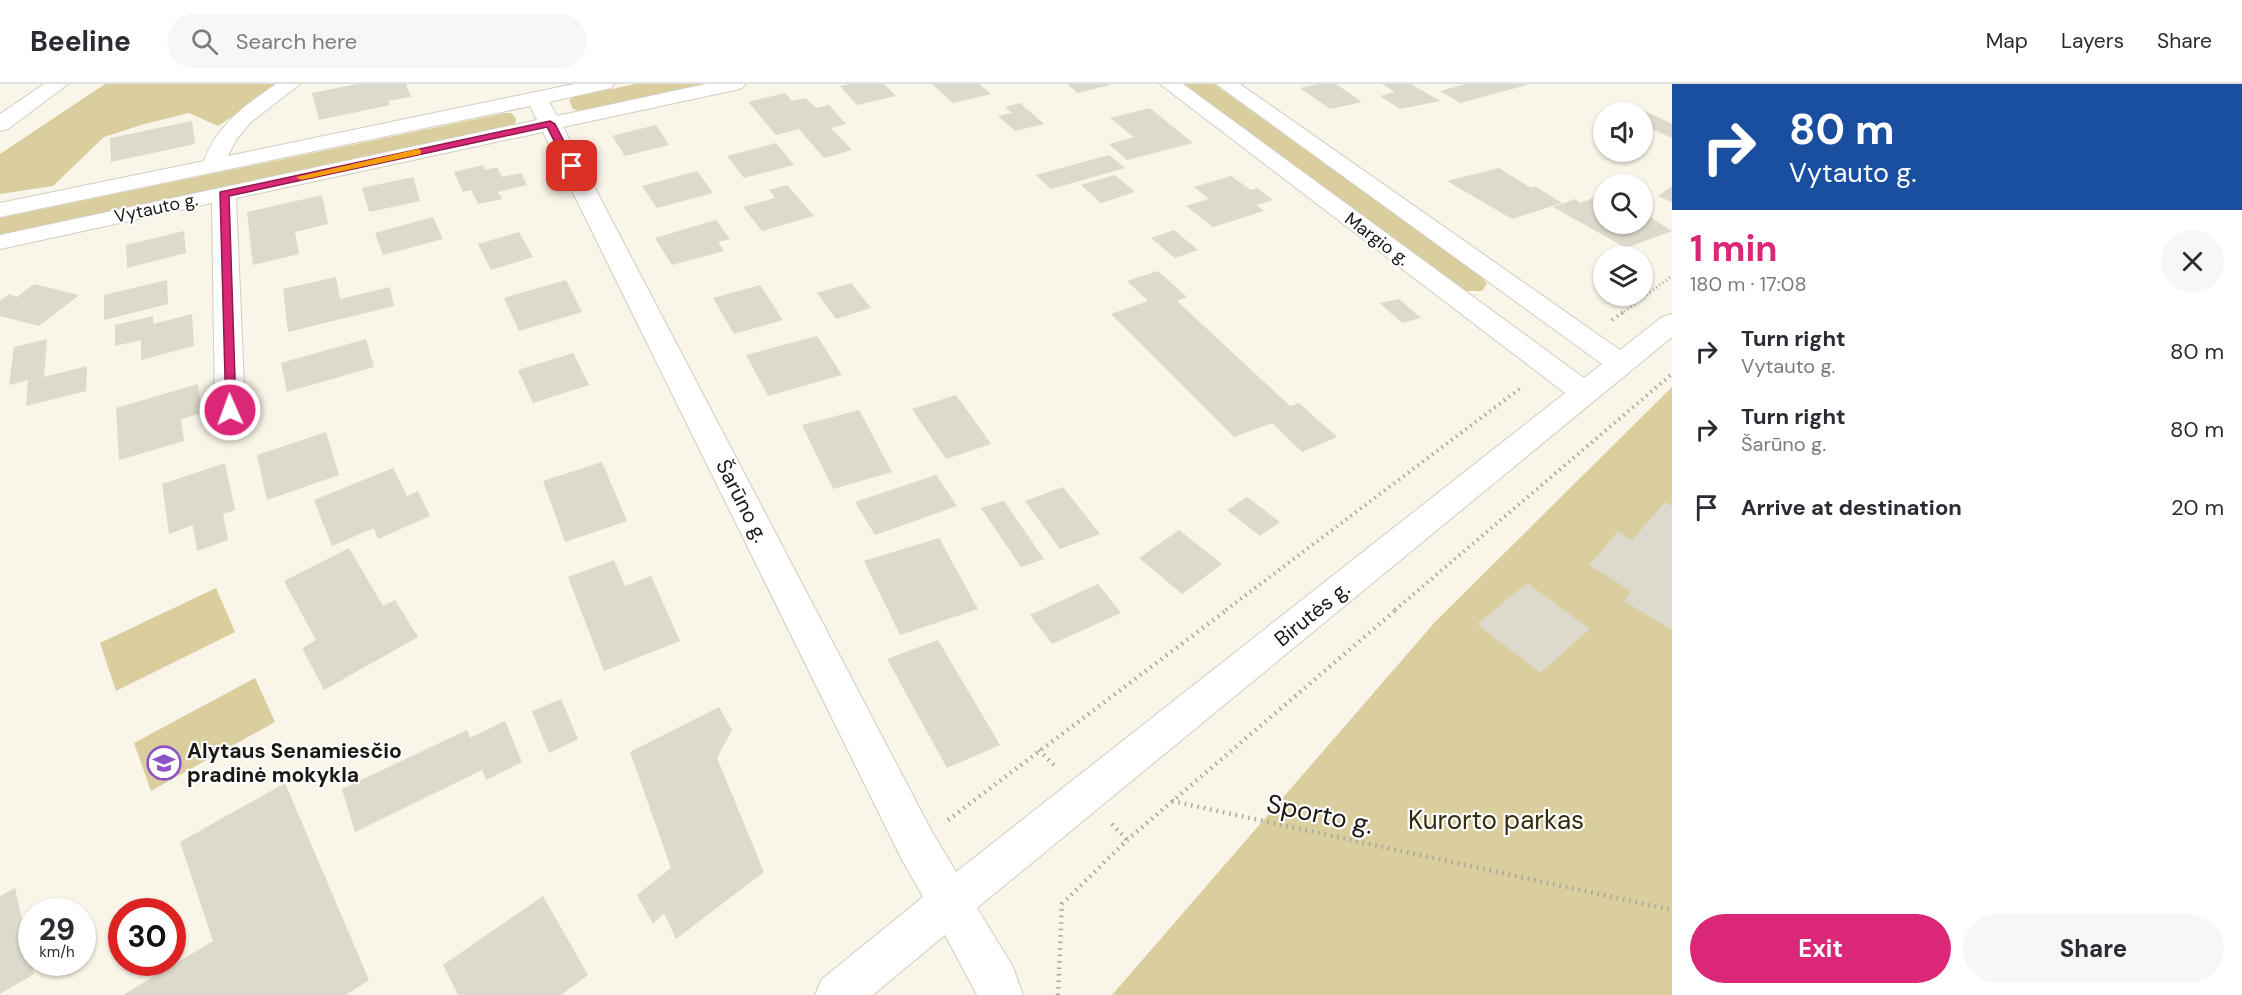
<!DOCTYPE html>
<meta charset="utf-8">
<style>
body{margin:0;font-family:"DM Sans",sans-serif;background:#f7f7f7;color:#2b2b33;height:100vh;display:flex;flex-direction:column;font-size:22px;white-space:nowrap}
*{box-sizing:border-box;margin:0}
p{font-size:20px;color:#7c7c81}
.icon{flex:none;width:33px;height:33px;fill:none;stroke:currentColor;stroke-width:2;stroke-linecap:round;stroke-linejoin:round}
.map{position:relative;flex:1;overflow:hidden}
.details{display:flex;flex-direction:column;background:#fff;width:570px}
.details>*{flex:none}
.hud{background:#1a4fa0;color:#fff;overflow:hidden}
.buttons{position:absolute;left:1593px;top:18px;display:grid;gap:12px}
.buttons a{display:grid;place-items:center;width:60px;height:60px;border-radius:50%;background:#fff;box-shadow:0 2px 4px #0004;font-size:30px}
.speed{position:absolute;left:18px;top:814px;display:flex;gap:12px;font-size:30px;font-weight:700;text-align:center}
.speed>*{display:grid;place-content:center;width:78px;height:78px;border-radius:50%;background:#fff;box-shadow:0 2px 4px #0004;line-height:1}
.speed small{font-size:15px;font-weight:400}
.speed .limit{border:9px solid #d22;background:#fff;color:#111}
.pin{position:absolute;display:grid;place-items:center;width:51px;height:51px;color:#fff;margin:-26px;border-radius:12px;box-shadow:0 3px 9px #0006}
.me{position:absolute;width:66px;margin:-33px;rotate:358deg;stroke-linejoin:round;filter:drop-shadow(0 0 4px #0008)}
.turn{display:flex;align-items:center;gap:21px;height:126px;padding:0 18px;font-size:27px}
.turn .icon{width:78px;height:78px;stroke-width:2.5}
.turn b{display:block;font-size:42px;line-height:51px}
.round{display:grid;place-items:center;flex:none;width:63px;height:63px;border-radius:32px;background:#f7f7f7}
.overview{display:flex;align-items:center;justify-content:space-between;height:102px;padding:0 18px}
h1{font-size:36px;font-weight:700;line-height:45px;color:#db2777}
.button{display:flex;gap:12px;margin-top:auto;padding:12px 18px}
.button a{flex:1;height:69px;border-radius:36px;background:#db2777;color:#fff;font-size:24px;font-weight:700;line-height:69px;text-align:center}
.button a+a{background:#f7f7f7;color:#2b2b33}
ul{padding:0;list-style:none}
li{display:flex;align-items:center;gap:18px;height:78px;padding:0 18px}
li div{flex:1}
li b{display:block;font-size:22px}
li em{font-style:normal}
header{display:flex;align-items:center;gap:36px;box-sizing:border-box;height:84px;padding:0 30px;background:#fff;border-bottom:2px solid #e1e1e2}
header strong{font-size:28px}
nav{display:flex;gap:33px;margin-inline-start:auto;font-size:21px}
.search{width:420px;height:54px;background:#f7f7f7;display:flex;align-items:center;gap:15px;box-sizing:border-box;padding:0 21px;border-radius:33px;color:#7c7c81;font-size:22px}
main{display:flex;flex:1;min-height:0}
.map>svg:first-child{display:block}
</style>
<header>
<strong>Beeline</strong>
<div class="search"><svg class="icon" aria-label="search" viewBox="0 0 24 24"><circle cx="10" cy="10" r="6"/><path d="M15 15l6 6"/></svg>Search here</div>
<nav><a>Map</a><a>Layers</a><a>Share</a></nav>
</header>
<main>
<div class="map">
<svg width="1672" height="911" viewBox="0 0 1672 911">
<rect width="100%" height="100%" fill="#f9f5e8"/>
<g fill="#dacd9e">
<path d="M105,0H281L218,42L189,29L144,40L104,53L53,102L0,110V70Z"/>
<path d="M635,0H703L580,27L573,25L569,16L574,13Z"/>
<path d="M1183,0H1214L1482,193L1487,200L1482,207H1466L1455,202Z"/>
<path d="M505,29H511L516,34L515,40L0,151V134Z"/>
<path d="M1672,303V911H1112L1435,538Z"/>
<path d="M216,504L235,548L116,607L100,559Z"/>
<path d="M255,594L275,638L151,707L134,659Z"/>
</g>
<g fill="#ddd9cc">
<path d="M357,0H406L411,13L388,17L390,21L319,36L312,9Z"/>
<path d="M850,0H884L896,12L857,21L840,2Z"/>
<path d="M932,0H979L991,10L953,19Z"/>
<path d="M1067,0H1110V1L1078,9Z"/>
<path d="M1318,0H1336L1362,18L1330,25L1300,4Z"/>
<path d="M1382,0H1411L1440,17L1400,25L1380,12L1395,8Z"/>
<path d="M1466,0H1527V1L1460,19L1440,7Z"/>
<path d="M785,9L792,17L806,14L816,24L829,21L846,40L831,44L852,66L824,74L799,45L776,51L748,18Z"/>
<path d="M1020,19L1044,40L1015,47L998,32L1012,29L1005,23Z"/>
<path d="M1150,24L1193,59L1127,76L1109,60L1134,53L1110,34Z"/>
<path d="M1645,27L1672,40V54L1642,40V28Z"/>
<path d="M192,37L195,60L111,78L110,54Z"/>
<path d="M656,41L669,61L625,72L612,52Z"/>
<path d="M776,59L794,81L744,94L727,72Z"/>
<path d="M1109,71L1125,84L1051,105L1036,91Z"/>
<path d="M483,81L485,86L497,83L502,93L521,89L527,101L498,108L502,115L478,120L471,106L463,108L454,88Z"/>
<path d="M1499,84L1531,104L1535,102L1562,119L1512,135L1447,97Z"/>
<path d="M697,87L713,109L657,124L642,102Z"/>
<path d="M1115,91L1135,108L1101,119L1081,101Z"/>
<path d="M1231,92L1251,106L1257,104L1273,116L1257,121L1264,127L1213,143L1186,122L1209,115L1194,103Z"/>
<path d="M413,93L420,117L369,128L362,104Z"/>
<path d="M787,101L814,132L762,147L743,123L775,114L769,106Z"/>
<path d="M1672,102V118L1658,112Z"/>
<path d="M1604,110V140H1642L1644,129L1672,147L1626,164L1553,123L1575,115L1580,119Z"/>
<path d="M322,111L328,140L295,148L299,170L253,181L247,128Z"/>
<path d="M433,133L443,155L383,171L375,149Z"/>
<path d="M716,136L730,155L718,158L724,167L672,181L655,154Z"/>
<path d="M1174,146L1198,166L1175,174L1151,154Z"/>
<path d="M184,147L186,169L127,184L126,161Z"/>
<path d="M519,148L533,173L491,186L478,160Z"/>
<path d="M1158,187L1187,213L1177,217L1290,322L1299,319L1337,353L1302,368L1272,339L1234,353L1111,230L1148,217L1127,197Z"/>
<path d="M336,193L340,215L390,203L394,222L288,248L283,205Z"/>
<path d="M167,196L168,220L104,236V211Z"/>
<path d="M566,196L582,228L519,247L504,214Z"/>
<path d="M851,199L871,224L836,235L817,209Z"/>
<path d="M34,200L79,211L39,242L0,232V217L9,210L17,213Z"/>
<path d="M760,201L783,236L734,250L713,214Z"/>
<path d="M1399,215L1421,234L1402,239L1380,219Z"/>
<path d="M192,230L194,262L141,276V256L115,262V241L153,232V240Z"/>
<path d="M817,252L842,291L768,312L746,271Z"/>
<path d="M47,255L44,293L87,282L86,307L26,322L28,296L9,301L14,263Z"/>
<path d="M366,255L374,283L287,308L281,279Z"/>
<path d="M573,269L589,301L533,319L518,286Z"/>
<path d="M198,300L202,329L181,335L184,357L119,376L116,324Z"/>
<path d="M956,311L991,360L946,375L912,325Z"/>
<path d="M859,326L892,388L833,405L802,341Z"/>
<path d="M326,348L339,391L267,416L257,371Z"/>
<path d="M602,378L627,437L565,458L543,397Z"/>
<path d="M225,379L235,426L223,430L228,456L197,467L193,441L169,450L162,400Z"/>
<path d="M393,384L407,412L418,407L430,432L378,455L374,444L332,462L314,416Z"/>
<path d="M936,391L957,422L875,451L855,418Z"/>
<path d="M1063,403L1100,450L1060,465L1025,417Z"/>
<path d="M1247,413L1280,438L1260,452L1227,426Z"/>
<path d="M1004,417L1044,475L1021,483L981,424Z"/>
<path d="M1665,418L1672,422V546L1624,517L1631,507L1589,481L1618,447L1632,456Z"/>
<path d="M1179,446L1222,480L1182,510L1139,474Z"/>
<path d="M939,454L978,525L900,551L864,477Z"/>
<path d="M349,464L383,522L395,516L418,553L324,606L302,564L316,556L284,497Z"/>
<path d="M614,476L625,502L651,492L680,557L604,587L568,493Z"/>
<path d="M1527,499L1590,545L1540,589L1477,540Z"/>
<path d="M1098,500L1121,529L1052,560L1030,531Z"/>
<path d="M938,556L1000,661L947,684L887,575Z"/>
<path d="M561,615L578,655L549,669L532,627Z"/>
<path d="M719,623L732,646L717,674L764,788L676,855L664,829L653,840L637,811L671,784L630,668Z"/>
<path d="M505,637L522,678L486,696L482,686L355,748L342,705L467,646L470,654Z"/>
<path d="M285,699L369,896L346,911H123L213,857L180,758Z"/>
<path d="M15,804L34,890L0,910V812Z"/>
<path d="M543,812L588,891L561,911H458L443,881Z"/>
</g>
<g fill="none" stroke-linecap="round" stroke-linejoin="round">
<defs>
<g id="minor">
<path d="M44,0H68L8,45L0,47V30Z"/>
<path d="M276,0H300L251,38L236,56L228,72L574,0H614L611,4L549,18L557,32L706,0H745L742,4L735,6L563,43L931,746L956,788L1565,309L1160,0H1183L1584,294L1602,280L1216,0H1240L1620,266L1662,233L1672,230V253L977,824L1013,883L1023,911H977L945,851L873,911H815L822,895L923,813L901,774L543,48L236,114L245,326L240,333L230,336L220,333L215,326L212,119L0,165V151L537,36L530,22L0,133V119L204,77C217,41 245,21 276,0Z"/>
</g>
</defs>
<use href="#minor" stroke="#d0cdc0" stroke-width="2"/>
<path stroke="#a9a69c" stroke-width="3" stroke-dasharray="1 3" stroke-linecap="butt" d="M1621,230L1672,192"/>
<g stroke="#a9a69c" stroke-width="4" stroke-dasharray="1.5 4.5" stroke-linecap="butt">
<path d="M1612,236L1623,228"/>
<path d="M1226,526L1522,303"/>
<path d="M1395,526L1672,290"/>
</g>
<g stroke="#a9a69c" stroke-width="4.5" stroke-dasharray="1.5 5" stroke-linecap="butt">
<path d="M1039,666L1056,683"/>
<path d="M1172,717L1672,826"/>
<path d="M948,736L1228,525"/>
<path d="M1112,740L1127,756"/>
<path d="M1058,911L1062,820L1127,756L1397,525"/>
</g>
<use href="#minor" fill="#fff" fill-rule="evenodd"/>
</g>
<path fill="#db2777" stroke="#8e194d" stroke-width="1.5" d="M550,37L555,40L577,82L575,84L567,82L547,43L229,112L236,326L234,329H226L220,108Z"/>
<path fill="#f59e0b" d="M418,65L421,66V70L301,96L296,93Z"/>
<defs>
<symbol id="school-ring" viewBox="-11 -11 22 22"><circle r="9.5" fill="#fff" stroke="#8d51c8" stroke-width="1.5"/><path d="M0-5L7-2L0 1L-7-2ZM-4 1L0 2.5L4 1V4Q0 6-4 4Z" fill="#8d51c8"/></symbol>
</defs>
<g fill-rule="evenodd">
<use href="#school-ring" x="145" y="660" width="38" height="38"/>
</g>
<g text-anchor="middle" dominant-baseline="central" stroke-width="4.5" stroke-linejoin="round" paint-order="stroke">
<g font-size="18" fill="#191813" stroke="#fff">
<text transform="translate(156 124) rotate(-12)">Vytauto g.</text>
<text transform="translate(1377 155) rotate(37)">Margio g.</text>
</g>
<g font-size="21" fill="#191813" stroke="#fff">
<text transform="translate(742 417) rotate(63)">Šarūno g.</text>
<text transform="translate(1312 530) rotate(-39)">Birutės g.</text>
</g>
<g font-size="21" font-weight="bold" fill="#191813" stroke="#fff" text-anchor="start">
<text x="187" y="667">Alytaus Senamiesčio<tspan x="187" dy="24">pradinė mokykla</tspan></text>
</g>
<g font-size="26" fill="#191813" stroke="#fff">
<text transform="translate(1320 730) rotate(12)">Sporto g.</text>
</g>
<g font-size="26" fill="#362d0d" stroke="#fff">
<text x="1496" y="736">Kurorto parkas</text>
</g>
</g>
</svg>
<div class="buttons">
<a><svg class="icon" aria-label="sound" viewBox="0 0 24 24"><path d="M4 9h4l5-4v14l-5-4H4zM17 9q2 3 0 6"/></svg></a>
<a><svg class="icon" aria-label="search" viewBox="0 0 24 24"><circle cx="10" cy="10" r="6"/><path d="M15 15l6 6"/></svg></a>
<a><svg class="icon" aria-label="layers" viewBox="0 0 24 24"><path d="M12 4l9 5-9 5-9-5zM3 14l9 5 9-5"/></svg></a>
</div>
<div class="speed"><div>29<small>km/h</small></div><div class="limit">30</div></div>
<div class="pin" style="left:572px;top:82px;background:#d93025"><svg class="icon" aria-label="arrive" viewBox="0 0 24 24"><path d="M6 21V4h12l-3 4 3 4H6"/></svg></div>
<svg class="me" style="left:230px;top:326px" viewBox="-20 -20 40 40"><circle r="17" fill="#db2777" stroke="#fff" stroke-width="3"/><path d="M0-11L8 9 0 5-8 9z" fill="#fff"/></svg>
</div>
<section class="details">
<div class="hud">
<div class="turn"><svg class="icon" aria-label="right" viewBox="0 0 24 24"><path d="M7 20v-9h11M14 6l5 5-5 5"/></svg><div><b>80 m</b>Vytauto g.</div></div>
</div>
<div class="overview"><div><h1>1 min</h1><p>180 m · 17:08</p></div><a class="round"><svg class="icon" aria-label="close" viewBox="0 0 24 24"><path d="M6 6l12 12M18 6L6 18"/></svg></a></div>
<ul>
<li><svg class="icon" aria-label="right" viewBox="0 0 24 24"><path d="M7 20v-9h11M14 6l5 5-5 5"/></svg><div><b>Turn right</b><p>Vytauto g.</p></div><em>80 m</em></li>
<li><svg class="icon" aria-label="right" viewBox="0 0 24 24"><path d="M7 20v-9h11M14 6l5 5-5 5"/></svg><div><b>Turn right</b><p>Šarūno g.</p></div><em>80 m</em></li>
<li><svg class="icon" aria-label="arrive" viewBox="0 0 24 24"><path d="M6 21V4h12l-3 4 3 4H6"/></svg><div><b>Arrive at destination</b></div><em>20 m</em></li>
</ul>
<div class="button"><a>Exit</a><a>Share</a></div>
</section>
</main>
